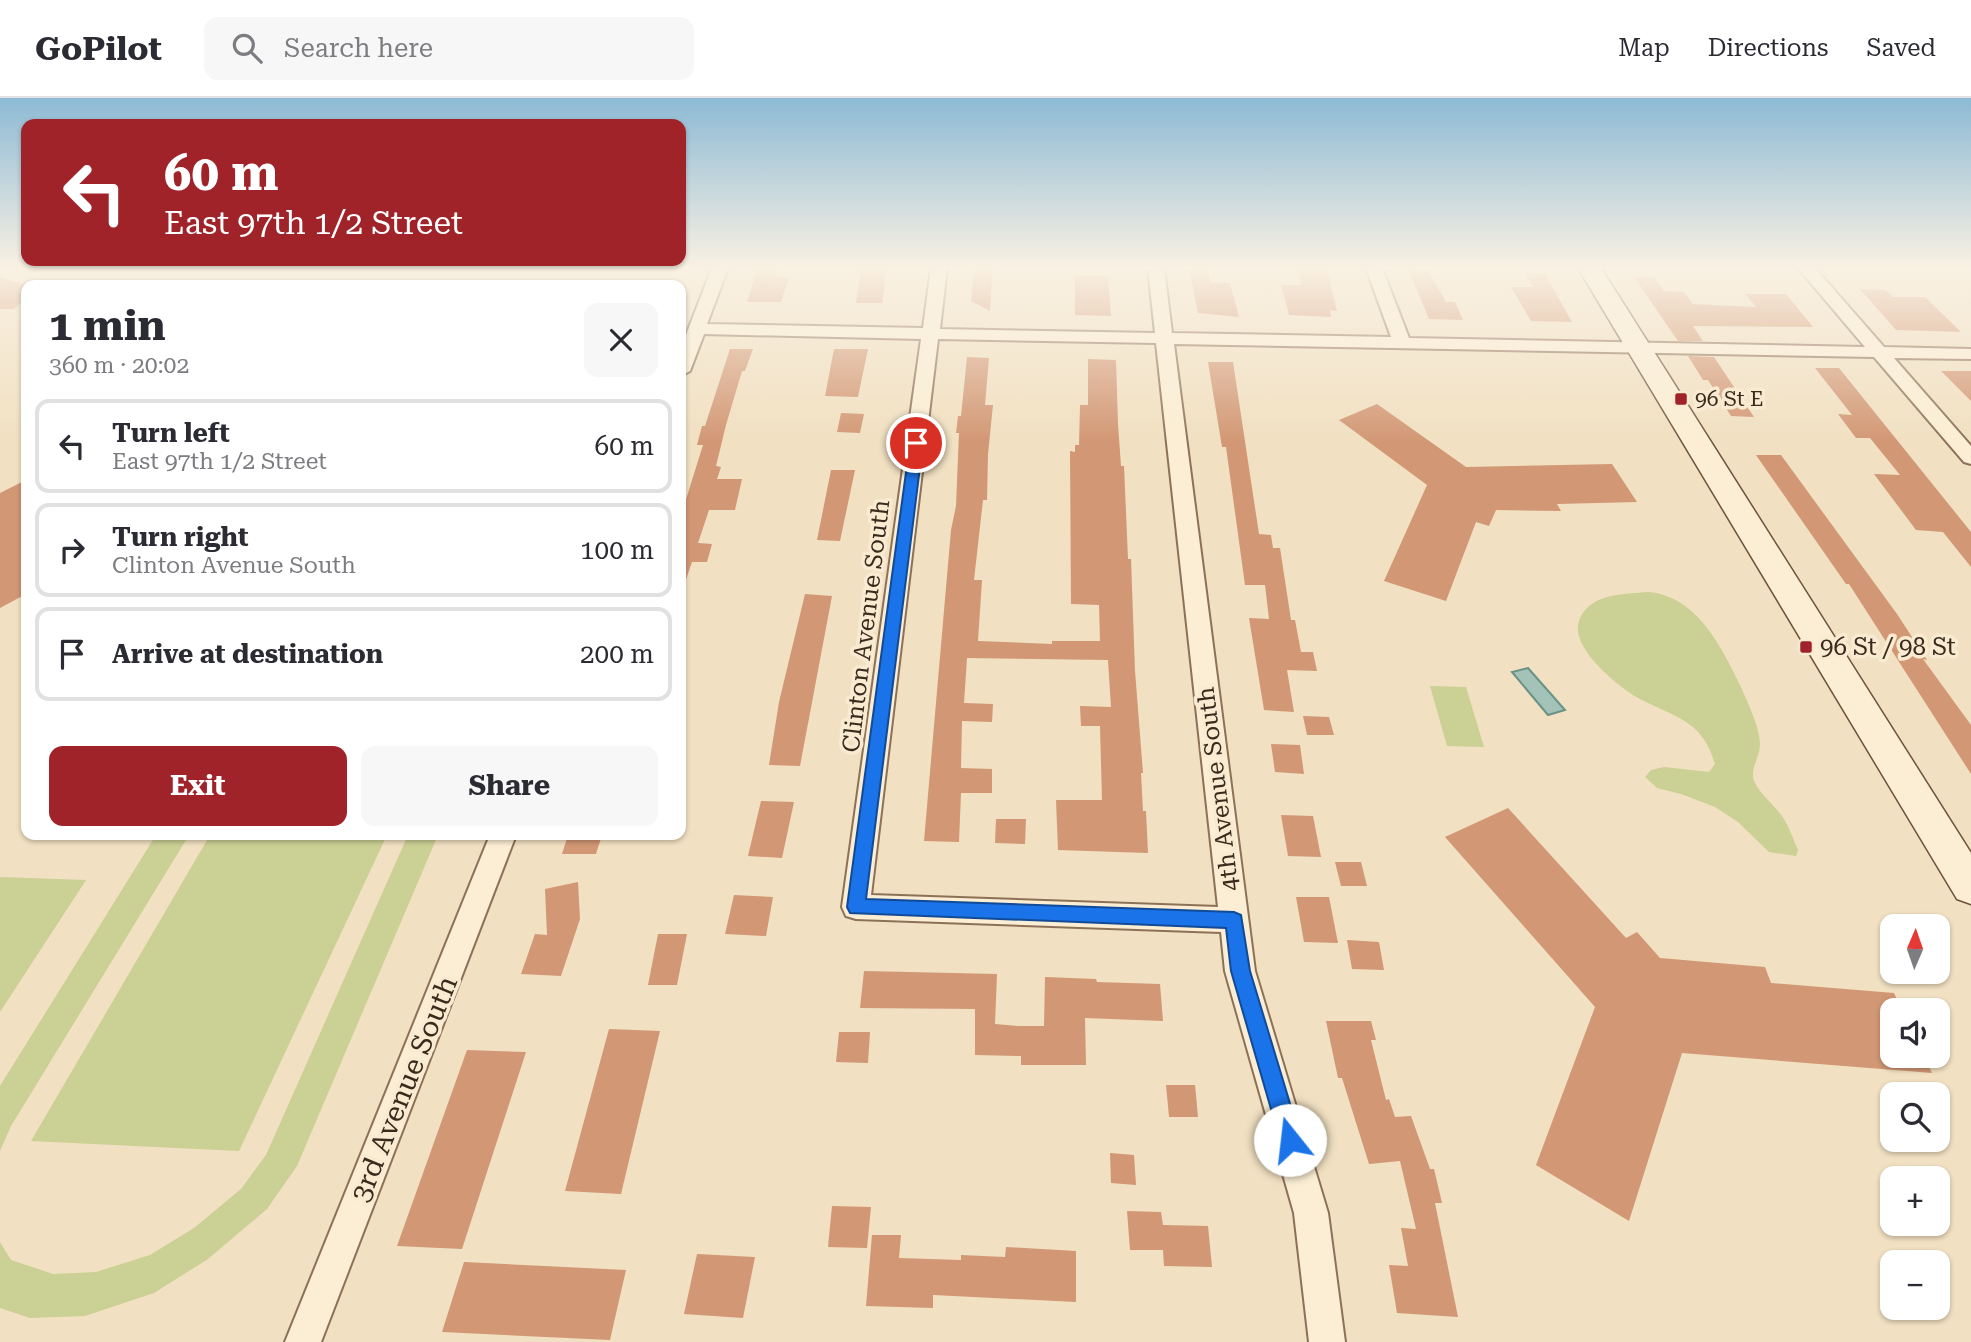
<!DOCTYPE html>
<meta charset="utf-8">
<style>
body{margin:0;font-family:"Roboto Serif",serif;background:#f7f7f7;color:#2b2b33;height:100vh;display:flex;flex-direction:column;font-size:26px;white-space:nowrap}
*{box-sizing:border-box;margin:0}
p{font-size:23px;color:#7c7c81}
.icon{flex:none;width:38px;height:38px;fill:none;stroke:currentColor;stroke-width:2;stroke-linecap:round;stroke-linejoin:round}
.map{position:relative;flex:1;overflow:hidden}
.side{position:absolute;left:21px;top:182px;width:665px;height:560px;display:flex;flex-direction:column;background:#fff;border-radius:14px;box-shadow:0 2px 5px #0004}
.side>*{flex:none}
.banner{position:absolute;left:21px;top:21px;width:665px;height:147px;border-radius:14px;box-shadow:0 2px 5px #0004;background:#9f2329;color:#fff;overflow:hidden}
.needle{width:46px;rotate:2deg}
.controls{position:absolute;left:1880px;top:816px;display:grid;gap:14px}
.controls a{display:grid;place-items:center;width:70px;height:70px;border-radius:14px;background:#fff;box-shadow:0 2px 5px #0004;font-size:35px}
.pin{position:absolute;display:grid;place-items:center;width:60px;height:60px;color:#fff;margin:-30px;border:4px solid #fff;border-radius:50%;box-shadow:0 2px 7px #0007}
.me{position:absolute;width:77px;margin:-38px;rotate:344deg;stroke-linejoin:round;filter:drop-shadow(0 0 5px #0008)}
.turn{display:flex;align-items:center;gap:24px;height:147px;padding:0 28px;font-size:32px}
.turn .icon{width:91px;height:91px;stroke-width:2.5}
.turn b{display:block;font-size:49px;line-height:60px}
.round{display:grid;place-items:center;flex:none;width:74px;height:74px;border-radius:14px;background:#f7f7f7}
.head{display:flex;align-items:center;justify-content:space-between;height:119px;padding:0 28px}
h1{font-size:42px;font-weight:700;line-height:52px}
.primary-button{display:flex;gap:14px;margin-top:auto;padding:14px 28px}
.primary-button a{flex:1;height:80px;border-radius:14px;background:#9f2329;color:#fff;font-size:28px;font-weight:700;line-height:80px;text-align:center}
.primary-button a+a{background:#f7f7f7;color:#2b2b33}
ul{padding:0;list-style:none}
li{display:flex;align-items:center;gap:21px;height:94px;margin:0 14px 10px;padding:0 14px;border:4px solid #e1e1e2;border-radius:14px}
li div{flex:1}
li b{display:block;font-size:26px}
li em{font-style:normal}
header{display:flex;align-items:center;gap:42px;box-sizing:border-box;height:98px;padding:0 35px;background:#fff;border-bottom:2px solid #e1e1e2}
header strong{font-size:33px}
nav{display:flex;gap:38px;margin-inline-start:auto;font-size:24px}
.search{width:490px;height:63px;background:#f7f7f7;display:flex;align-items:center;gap:18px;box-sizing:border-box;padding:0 24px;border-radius:14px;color:#7c7c81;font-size:26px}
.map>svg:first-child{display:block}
</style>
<header>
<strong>GoPilot</strong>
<div class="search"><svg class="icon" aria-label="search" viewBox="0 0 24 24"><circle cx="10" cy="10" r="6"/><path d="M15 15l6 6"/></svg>Search here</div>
<nav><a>Map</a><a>Directions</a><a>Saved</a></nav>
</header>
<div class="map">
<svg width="1971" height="1244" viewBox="0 0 1971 1244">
<rect width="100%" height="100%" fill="#f1e0c1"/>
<g fill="#cbd094">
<path d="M1649,494C1698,499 1722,550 1741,589C1748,606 1758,625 1760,644C1761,659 1748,672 1755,685C1761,697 1774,707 1782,718C1789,728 1793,741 1798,752L1796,758L1769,754L1738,724L1715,709L1681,696L1657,690L1645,679L1651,672L1664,669L1709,674L1715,666C1710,651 1706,641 1694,630C1677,615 1652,609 1633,597C1613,584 1570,548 1579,523C1589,495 1624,496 1649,494Z"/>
<path d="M1430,588L1466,589L1484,649L1447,648Z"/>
<path d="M156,737H189L11,1028L0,1053V988Z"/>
<path d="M210,737H387L239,1053L31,1043Z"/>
<path d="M408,737H438L297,1068L267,1111L208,1161L154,1195L85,1218L30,1220L0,1210V1144L11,1162L53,1176L96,1174L150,1157L194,1130L241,1091L266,1057Z"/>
<path d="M0,779L86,782L0,914Z"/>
</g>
<path fill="#a4c3b8" stroke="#6a9286" stroke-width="2" d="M1528,570L1565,612L1548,617L1512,574Z"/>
<g fill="#d29774">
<path d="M758,170H777L775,179H789L781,204H747Z"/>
<path d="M861,170H887L882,205H856Z"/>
<path d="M974,170H993L990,213L971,203Z"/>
<path d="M1189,170H1208L1210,184L1230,185L1239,219L1198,215Z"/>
<path d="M1298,171L1327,172L1337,213L1330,212L1331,219L1289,217L1281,187H1302Z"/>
<path d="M1409,173L1429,174L1446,204H1455L1463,222L1429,221Z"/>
<path d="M1525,175L1545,176L1572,224L1531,223L1511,189H1533Z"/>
<path d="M1075,178H1108L1111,218L1075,217Z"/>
<path d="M0,179L26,187V200L14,211H0Z"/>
<path d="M1634,179H1654L1664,193L1684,194L1693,206L1756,209L1745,196H1786L1813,229L1693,228L1703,243H1678Z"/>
<path d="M1860,191L1886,192L1893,199H1925L1961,234L1896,232Z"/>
<path d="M730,251H753L745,273H742L726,327L716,368L721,369L717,381H742L735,412H709L698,445L712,446L707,464H692L684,487H681V411H683L703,347H697L702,328H705Z"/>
<path d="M834,251H868L858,299L825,298Z"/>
<path d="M1688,258L1714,259L1754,319L1731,318L1708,282H1703Z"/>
<path d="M967,259L989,260L985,307H993L988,356L987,402H983L974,482H982L978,543L1052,546V543H1100L1099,507L1071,506L1070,353L1075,354V347H1079L1080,307H1088V261L1116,262L1118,326L1121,368H1124L1128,461H1131L1135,573L1143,675H1141L1143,713H1146L1148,755L1058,752L1056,702H1102L1100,628H1081L1080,608L1111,609L1108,562L967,560L964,605L993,606L992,624L962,623L961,670L992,671V695H961L959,744L924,743L951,432L956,408L959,335H956L958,318H961Z"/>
<path d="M1208,264H1233L1259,436L1271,437L1273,450H1280L1291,522H1295L1301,554H1313L1317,573L1287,572L1294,614L1264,612L1249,520L1269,521L1265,487H1245L1226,349H1222Z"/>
<path d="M1815,270H1839L1971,434V469L1943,434L1916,432L1874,376L1900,377L1870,340H1856L1838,316L1852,317Z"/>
<path d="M1941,273H1971V303Z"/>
<path d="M1377,306L1466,369L1612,366L1637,404L1557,406L1561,413L1496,412L1489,428L1476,424L1446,503L1384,483L1427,387L1339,322Z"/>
<path d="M841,315L864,316L860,335L837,334Z"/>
<path d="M1756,357H1781L1897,516L1927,562L1923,561L1971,627V676L1849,486H1846Z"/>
<path d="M831,372H855L840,443L817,442Z"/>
<path d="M26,382V496L0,510V395Z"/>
<path d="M805,496L832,498L800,668L769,667L779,604Z"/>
<path d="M1303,618L1329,619L1334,637H1307Z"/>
<path d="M1271,646L1300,647L1304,676L1275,674Z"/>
<path d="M761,703L794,704L782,760L748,758Z"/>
<path d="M1508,710L1626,840L1637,834L1660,860L1765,869L1771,885L1894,895L1902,912H1892V957H1924L1932,975L1682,955L1629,1123L1536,1067L1595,909L1445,739Z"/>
<path d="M1281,717L1313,718L1321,759L1288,758Z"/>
<path d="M996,721H1026L1025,746L995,745Z"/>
<path d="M568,737H602L596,756H562Z"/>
<path d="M1335,764H1361L1367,788H1341Z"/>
<path d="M578,784L580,821L561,878L521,876L535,836L547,837L545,791Z"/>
<path d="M734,797L773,799L766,838L725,836Z"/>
<path d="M1296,799H1329L1338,845L1304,844Z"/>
<path d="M658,836H687L677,887H648Z"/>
<path d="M1347,842L1379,844L1384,872L1352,871Z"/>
<path d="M864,873L997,876L995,926L1018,928H1044L1045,879L1096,881L1097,884L1160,886L1163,923L1085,920L1086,967H1021V958L975,957V911L860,910Z"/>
<path d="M1326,923H1371L1376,942H1371L1386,1002L1389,1001L1395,1019L1411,1018L1430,1071H1434L1442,1105H1435L1458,1219L1397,1215L1389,1167L1408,1168L1401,1130L1416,1131L1400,1063L1369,1066L1342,980H1338Z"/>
<path d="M609,931L660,933L621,1096L565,1093Z"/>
<path d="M839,934H870L868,965L836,964Z"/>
<path d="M467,952L526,954L462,1151L397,1148Z"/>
<path d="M1166,987H1195L1198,1019H1169Z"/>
<path d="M1110,1055L1134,1057L1136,1087L1111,1085Z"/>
<path d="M832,1108L871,1109L867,1150L828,1149Z"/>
<path d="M1127,1113L1161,1114L1163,1127L1208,1128L1212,1169L1164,1168L1163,1152H1130Z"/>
<path d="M872,1137H901L899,1160L961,1162V1157L1005,1159L1006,1149L1076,1153V1204L933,1197V1210L866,1208Z"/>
<path d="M697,1156L755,1159L743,1220L684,1216Z"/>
<path d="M464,1164L626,1172L610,1242L442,1234Z"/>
</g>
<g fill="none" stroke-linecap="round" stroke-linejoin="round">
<defs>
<g id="street">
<path d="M712,170H728L707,226L923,230L931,170H947L940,231L1155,235L1148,170H1164L1172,235L1391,239L1366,170H1382L1409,240L1865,249L1798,170H1815L1884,249L1971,251V261L1894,260L1971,348V366L1964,364L1874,259L1174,246L1255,873L1328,1115L1345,1244H1309L1294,1115L1225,873L1221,834L856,821L846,818L842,809L921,241L704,236L690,273L681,278V250ZM938,241L1156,245L1218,809L871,797Z"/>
<path d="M490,737H516L321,1244H285Z"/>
</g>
<path id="secondary" d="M1578,170H1601L1971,755V806L1957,801Z"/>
</defs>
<use href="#street" stroke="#8c7157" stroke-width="4"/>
<use href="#secondary" stroke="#6d523a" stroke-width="3"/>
<use href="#street" fill="#fbeed4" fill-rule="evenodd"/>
<use href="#secondary" fill="#fbeed4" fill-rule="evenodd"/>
</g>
<linearGradient id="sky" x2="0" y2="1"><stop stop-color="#8dbad5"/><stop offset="0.49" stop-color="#f9f1e3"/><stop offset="1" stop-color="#f9f1e3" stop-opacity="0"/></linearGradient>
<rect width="1971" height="345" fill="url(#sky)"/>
<path fill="#1a73e8" stroke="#114b97" stroke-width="2" d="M916,341L923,345L866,801L1234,814L1241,817L1250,873L1301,1042L1298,1049L1290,1052L1283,1049L1280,1042L1231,873L1226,830L850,815L847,809L910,345Z"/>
<g fill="#9f2329" stroke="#f8ebd1" stroke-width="2.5">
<rect x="1674" y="294" width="14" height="14" rx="3.5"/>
<rect x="1799" y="542" width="14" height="14" rx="3.5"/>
</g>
<g text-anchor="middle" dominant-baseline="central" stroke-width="7" stroke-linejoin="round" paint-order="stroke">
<g font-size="21" fill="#3a2a1c" stroke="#f8ebd1" text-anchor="start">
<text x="1695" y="301">96 St E</text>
</g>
<g font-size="24" fill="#3a2a1c" stroke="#f8ebd1">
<text transform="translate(866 528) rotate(-83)">Clinton Avenue South</text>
<text transform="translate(1218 691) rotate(-97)">4th Avenue South</text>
</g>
<g font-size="24" fill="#3a2a1c" stroke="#f8ebd1" text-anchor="start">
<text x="1820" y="549">96 St / 98 St</text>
</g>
<g font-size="28" fill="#3a2a1c" stroke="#f8ebd1">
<text transform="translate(404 991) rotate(-68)">3rd Avenue South</text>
</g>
</g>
</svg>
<div class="controls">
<a><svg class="needle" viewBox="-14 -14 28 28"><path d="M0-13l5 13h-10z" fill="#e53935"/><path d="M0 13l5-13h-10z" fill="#7c7c81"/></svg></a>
<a><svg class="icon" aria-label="sound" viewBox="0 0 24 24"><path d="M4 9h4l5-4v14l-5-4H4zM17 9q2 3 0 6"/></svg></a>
<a><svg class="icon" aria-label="search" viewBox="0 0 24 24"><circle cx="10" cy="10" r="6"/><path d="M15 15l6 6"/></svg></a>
<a>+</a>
<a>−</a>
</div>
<div class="pin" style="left:916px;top:345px;background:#d93025"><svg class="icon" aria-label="arrive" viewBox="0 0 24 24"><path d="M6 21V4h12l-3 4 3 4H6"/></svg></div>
<svg class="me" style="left:1290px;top:1042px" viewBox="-20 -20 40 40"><circle r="19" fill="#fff"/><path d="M0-13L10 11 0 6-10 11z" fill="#1a73e8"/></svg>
<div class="banner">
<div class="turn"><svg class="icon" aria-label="left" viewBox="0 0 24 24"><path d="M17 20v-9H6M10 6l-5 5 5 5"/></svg><div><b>60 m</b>East 97th 1/2 Street</div></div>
</div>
<section class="side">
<div class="head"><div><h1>1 min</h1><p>360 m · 20:02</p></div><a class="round"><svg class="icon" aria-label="close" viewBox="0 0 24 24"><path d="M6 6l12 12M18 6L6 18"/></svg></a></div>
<ul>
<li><svg class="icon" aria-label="left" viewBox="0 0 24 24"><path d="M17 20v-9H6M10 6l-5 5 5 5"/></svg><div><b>Turn left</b><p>East 97th 1/2 Street</p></div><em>60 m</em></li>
<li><svg class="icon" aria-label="right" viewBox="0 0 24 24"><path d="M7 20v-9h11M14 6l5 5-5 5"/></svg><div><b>Turn right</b><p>Clinton Avenue South</p></div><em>100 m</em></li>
<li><svg class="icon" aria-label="arrive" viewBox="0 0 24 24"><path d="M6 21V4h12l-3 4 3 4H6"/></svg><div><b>Arrive at destination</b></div><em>200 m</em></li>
</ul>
<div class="primary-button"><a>Exit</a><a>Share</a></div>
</section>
</div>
